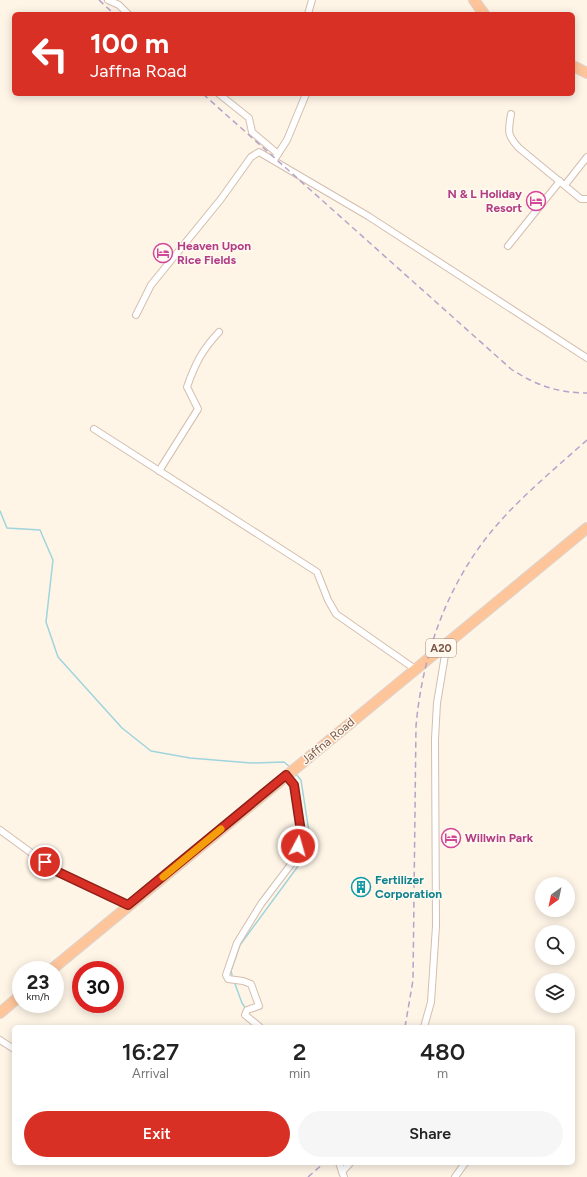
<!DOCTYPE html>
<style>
body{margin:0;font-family:Figtree,sans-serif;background:#f6f6f6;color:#222;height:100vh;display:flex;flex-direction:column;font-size:15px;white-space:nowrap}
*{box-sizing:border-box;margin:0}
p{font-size:13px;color:#767676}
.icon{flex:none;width:22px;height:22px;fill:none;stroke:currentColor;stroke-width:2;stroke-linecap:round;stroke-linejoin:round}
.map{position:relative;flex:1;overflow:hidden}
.panel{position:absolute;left:12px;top:1025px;width:563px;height:140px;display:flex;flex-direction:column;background:#fff;border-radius:6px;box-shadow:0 2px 10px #0003}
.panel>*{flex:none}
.hud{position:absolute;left:12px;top:12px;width:563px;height:84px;border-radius:6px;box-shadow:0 2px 10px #0003;background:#d93025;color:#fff;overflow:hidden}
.needle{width:26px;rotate:213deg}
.buttons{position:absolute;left:535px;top:877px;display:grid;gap:8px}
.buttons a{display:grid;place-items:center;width:40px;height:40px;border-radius:50%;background:#fff;box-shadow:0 2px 10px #0003;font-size:20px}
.speed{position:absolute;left:12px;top:961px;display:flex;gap:8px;font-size:20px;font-weight:700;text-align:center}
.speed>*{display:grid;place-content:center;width:52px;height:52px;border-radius:50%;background:#fff;box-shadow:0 2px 10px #0003;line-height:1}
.speed small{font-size:10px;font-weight:400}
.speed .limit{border:6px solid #d22;background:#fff;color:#111}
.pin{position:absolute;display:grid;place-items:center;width:34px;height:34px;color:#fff;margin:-17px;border:2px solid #fff;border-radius:50%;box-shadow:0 1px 4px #0007}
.me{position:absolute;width:44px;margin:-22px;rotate:6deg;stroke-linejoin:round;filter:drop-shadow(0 0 3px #0008)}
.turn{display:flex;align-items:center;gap:14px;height:84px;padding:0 12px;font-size:18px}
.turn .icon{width:52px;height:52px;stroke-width:2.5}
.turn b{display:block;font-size:28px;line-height:34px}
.eta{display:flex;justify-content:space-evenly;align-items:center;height:68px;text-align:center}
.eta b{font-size:24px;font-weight:600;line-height:28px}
.button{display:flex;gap:8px;margin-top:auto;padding:8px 12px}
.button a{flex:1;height:46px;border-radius:24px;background:#d93025;color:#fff;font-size:16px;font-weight:600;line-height:46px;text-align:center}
.button a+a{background:#f6f6f6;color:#222}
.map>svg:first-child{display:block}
</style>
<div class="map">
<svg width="587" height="1177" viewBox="0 0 587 1177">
<rect width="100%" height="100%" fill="#fef5e7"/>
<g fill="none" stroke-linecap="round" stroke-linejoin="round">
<g stroke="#9fd4dd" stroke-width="1.5">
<path d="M0,511L7,528L40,530L53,560L46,622L58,657L122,728L151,751L190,758L251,763L284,762L290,767"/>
<path d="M232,975L231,971L240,945L304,858L309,832L301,780L295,773"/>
<path d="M235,984L242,1003L246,1009"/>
</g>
<defs>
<g id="minor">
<path d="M108,0L119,5L128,14"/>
<path d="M308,14L312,0"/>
<path d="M219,94L249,118L252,132L278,154"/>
<path d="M511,114C508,132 507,135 519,148L581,199H587"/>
<path d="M276,157L287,140L306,94"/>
<path d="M565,185L587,157"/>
<path d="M508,246L560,181"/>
<path d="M136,315L151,285L221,199L251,157L259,152L368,216L587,358"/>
<path d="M94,429L317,572L328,600L336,614L415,669"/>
<path d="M159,471L198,409L187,387C195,364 202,350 219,332"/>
<path d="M0,830L56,871L128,905"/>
<path d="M260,1027L245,1015L247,1010L259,1006L251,984L243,981L228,979L226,975L237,943L261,904L295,859L301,832L294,785L287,775"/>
<path d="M424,1027L431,1002L436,926L435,739L437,703L447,643"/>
<path d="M0,1040L14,1049"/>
<path d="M339,1163L344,1177"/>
<path d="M342,1172L350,1163"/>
<path d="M455,1177L465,1163"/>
</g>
<g id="trunk">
<path d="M474,0L484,14"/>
<path d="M573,66L587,73"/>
<path d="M51,970L587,528"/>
<path d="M0,1013L21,995"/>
</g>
</defs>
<use href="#minor" stroke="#d4beae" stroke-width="8"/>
<use href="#trunk" stroke="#ddd4cf" stroke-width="12"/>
<use href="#minor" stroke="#fff" stroke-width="6"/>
<use href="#trunk" stroke="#fec59b" stroke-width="10"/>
<g stroke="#b7a3ca" stroke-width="1.5" stroke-dasharray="6 4" stroke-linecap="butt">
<path d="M99,0L114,14"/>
<path d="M203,94L511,369C535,385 558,393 587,393"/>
<path d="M405,1027L413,980L416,726C423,648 451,574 504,517C530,489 559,465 587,440"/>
<path d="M308,1177L324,1163"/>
</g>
</g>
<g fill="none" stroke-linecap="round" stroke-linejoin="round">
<defs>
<path id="route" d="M45,862L56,871L128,905L286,775L294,785L301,832L298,846"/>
</defs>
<use href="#route" stroke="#8d1f18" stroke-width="10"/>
<use href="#route" stroke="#d93025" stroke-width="7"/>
<path stroke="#f59e0b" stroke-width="7" d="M163,877L221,829"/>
</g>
<defs>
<symbol id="hotel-ring" viewBox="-11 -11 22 22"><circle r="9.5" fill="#fff9ef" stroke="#d1479c" stroke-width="1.5"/><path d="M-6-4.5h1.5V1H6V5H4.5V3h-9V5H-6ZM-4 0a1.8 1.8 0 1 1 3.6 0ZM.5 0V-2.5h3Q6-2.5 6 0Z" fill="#d1479c"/></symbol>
<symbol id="building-ring" viewBox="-11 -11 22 22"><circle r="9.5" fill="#fff9ef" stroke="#0f9aa8" stroke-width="1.5"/><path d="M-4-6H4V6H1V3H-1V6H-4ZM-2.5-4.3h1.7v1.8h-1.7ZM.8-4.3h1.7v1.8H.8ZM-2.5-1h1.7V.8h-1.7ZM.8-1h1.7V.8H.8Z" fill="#0f9aa8"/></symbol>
</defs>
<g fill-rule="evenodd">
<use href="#hotel-ring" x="525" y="190" width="22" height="22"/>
<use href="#hotel-ring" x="152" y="242" width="22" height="22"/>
<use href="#hotel-ring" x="440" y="827" width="22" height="22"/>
<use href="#building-ring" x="350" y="876" width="22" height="22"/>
</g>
<g text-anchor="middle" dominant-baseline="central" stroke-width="3" stroke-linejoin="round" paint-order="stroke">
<rect fill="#fff9ef" stroke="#a3897a" stroke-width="1" x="426" y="639" width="30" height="18" rx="3"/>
<g font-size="11" font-weight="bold" fill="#7b5948">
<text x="441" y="648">A20</text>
</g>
<g font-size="12" font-weight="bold" fill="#b23c85" stroke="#fff9ef" text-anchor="start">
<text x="522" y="194" text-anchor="end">N &amp; L Holiday<tspan x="522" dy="14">Resort</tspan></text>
<text x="177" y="246">Heaven Upon<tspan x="177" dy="14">Rice Fields</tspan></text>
<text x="465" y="838">Willwin Park</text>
</g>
<g font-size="12" fill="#7b5948" stroke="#fff9ef">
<text transform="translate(328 741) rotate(-40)">Jaffna Road</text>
</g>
<g font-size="12" font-weight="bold" fill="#0d838f" stroke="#fff9ef" text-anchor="start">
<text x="375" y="880">Fertilizer<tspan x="375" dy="14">Corporation</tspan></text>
</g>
</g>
</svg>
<div class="buttons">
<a><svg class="needle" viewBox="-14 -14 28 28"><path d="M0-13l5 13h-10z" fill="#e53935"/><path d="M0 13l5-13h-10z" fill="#767676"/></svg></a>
<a><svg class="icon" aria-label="search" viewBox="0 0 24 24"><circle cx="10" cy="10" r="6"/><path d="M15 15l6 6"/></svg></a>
<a><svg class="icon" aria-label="layers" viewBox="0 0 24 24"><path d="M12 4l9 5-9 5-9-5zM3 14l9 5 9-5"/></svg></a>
</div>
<div class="speed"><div>23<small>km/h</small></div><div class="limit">30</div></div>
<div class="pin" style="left:45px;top:862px;background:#d93025"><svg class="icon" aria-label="arrive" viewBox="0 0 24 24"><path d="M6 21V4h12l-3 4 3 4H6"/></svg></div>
<svg class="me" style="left:298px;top:846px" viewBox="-20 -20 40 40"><circle r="17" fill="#d93025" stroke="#fff" stroke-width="3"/><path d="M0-11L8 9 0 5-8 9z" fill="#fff"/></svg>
<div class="hud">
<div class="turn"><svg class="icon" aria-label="left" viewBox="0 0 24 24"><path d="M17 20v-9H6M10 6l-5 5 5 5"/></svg><div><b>100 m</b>Jaffna Road</div></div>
</div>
<section class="panel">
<div class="eta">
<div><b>16:27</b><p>Arrival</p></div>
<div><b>2</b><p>min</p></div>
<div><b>480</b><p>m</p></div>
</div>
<div class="button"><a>Exit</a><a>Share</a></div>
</section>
</div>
